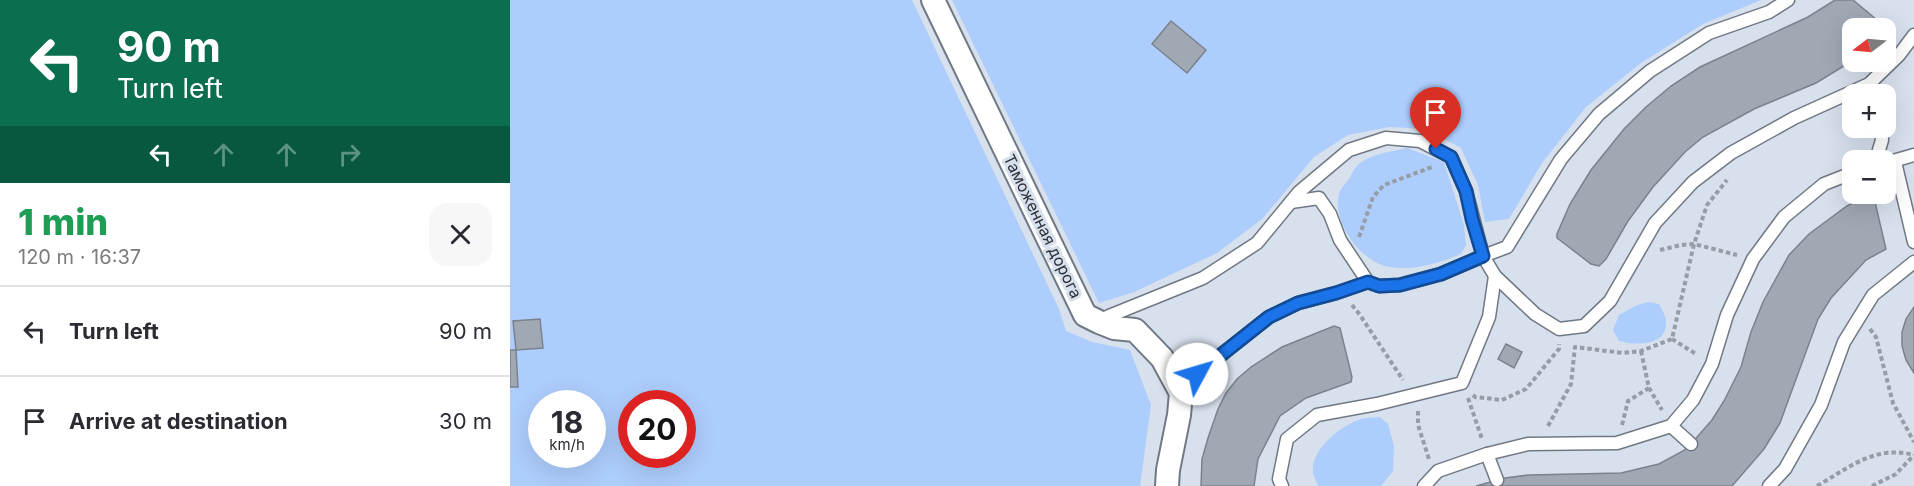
<!DOCTYPE html>
<meta charset="utf-8">
<style>
body{margin:0;font-family:Inter,sans-serif;background:#f7f7f7;color:#2b2b33;height:100vh;display:flex;flex-direction:column;font-size:22px;white-space:nowrap}
*{box-sizing:border-box;margin:0}
p{font-size:20px;color:#7c7c81}
.icon{flex:none;width:33px;height:33px;fill:none;stroke:currentColor;stroke-width:2;stroke-linecap:round;stroke-linejoin:round}
.map{position:relative;flex:1;overflow:hidden}
.details{display:flex;flex-direction:column;background:#fff;width:510px}
.details>*{flex:none}
.banner{background:#0b6e4f;color:#fff;overflow:hidden}
.needle{width:39px;rotate:254deg}
.controls{position:absolute;left:1332px;top:18px;display:grid;gap:12px}
.controls a{display:grid;place-items:center;width:54px;height:54px;border-radius:12px;background:#fff;box-shadow:0 6px 24px #0002;font-size:30px}
.speed{position:absolute;left:18px;top:390px;display:flex;gap:12px;font-size:30px;font-weight:700;text-align:center}
.speed>*{display:grid;place-content:center;width:78px;height:78px;border-radius:50%;background:#fff;box-shadow:0 6px 24px #0002;line-height:1}
.speed small{font-size:15px;font-weight:400}
.speed .limit{border:9px solid #d22;background:#fff;color:#111}
.pin{position:absolute;display:grid;place-items:center;width:51px;height:51px;color:#fff;margin:-62px -26px;border-radius:50% 50% 50% 0;rotate:-45deg;box-shadow:0 0 6px #0007}
.pin .icon{rotate:45deg}
.me{position:absolute;width:66px;margin:-33px;rotate:51deg;stroke-linejoin:round;filter:drop-shadow(0 0 4px #0008)}
.turn{display:flex;align-items:center;gap:21px;height:126px;padding:0 18px;font-size:27px}
.turn .icon{width:78px;height:78px;stroke-width:2.5}
.turn b{display:block;font-size:42px;line-height:51px}
.lanes{display:flex;align-items:center;height:57px;padding:0 18px;background:#0003;justify-content:center;gap:30px;direction:ltr}
.lanes .off{opacity:.35}
.round{display:grid;place-items:center;flex:none;width:63px;height:63px;border-radius:18px;background:#f7f7f7}
.headline{display:flex;align-items:center;justify-content:space-between;height:102px;padding:0 18px}
h1{font-size:36px;font-weight:800;line-height:45px;color:#1e9e55}
ul{padding:0;list-style:none}
li{display:flex;align-items:center;gap:18px;height:90px;padding:0 18px;border-top:2px solid #e1e1e2}
li div{flex:1}
li b{display:block;font-size:22px}
li em{font-style:normal}
main{display:flex;flex:1;min-height:0}
.map>svg:first-child{display:block}
</style>
<main>
<section class="details">
<div class="banner">
<div class="turn"><svg class="icon" aria-label="left" viewBox="0 0 24 24"><path d="M17 20v-9H6M10 6l-5 5 5 5"/></svg><div><b>90 m</b>Turn left</div></div>
<div class="lanes"><svg class="icon" aria-label="left" viewBox="0 0 24 24"><path d="M17 20v-9H6M10 6l-5 5 5 5"/></svg><svg class="icon off" aria-label="ahead" viewBox="0 0 24 24"><path d="M12 20V5M6 11l6-6 6 6"/></svg><svg class="icon off" aria-label="ahead" viewBox="0 0 24 24"><path d="M12 20V5M6 11l6-6 6 6"/></svg><svg class="icon off" aria-label="right" viewBox="0 0 24 24"><path d="M7 20v-9h11M14 6l5 5-5 5"/></svg></div>
</div>
<div class="headline"><div><h1>1 min</h1><p>120 m · 16:37</p></div><a class="round"><svg class="icon" aria-label="close" viewBox="0 0 24 24"><path d="M6 6l12 12M18 6L6 18"/></svg></a></div>
<ul>
<li><svg class="icon" aria-label="left" viewBox="0 0 24 24"><path d="M17 20v-9H6M10 6l-5 5 5 5"/></svg><div><b>Turn left</b></div><em>90 m</em></li>
<li><svg class="icon" aria-label="arrive" viewBox="0 0 24 24"><path d="M6 21V4h12l-3 4 3 4H6"/></svg><div><b>Arrive at destination</b></div><em>30 m</em></li>
</ul>
</section>
<div class="map">
<svg width="1404" height="486" viewBox="0 0 1404 486">
<rect width="100%" height="100%" fill="#d7e0ed"/>
<g fill="#adcdfc" fill-rule="evenodd">
<path d="M0,0H402L549,309L556,331L582,342L620,350L641,405L630,486H0ZM32,404H82V454H32ZM122,404H172V454H122Z"/>
<path d="M442,0H1251L1193,24L1131,63L1076,107L1032,163L999,219L975,222L968,185L951,148L915,129L880,127L838,135L804,157L752,219L707,253L624,292L589,303Z"/>
<path d="M897,148L934,162L954,225L956,245L951,254C926,264 902,272 875,266C849,259 822,221 829,194C830,189 836,183 839,179C842,174 845,167 849,164C862,153 881,152 897,148Z"/>
<path d="M1138,302L1149,304C1171,339 1138,349 1109,341L1103,330L1109,315L1125,306Z"/>
<path d="M870,417L878,424L884,446L883,471L871,486H808C806,480 802,474 803,468C804,447 832,425 851,419C856,417 864,418 870,417Z"/>
</g>
<g fill="#a0a8b4" stroke="#7a828d" stroke-width="1.5">
<path d="M1325,0H1343L1373,25V28H1342V61L1306,83L1244,109L1193,137L1175,152L1143,187L1118,221L1096,259L1089,266L1081,264L1047,238V234L1060,204L1081,170L1114,129L1136,107L1161,86L1190,67L1298,17Z"/>
<path d="M661,21L696,50L677,73L642,44Z"/>
<path d="M1354,197L1360,198L1365,202L1376,249L1356,260L1321,298L1308,319L1270,423L1254,449L1222,486H966L995,478L1019,475L1111,473L1149,464L1173,451L1181,444L1202,420L1214,401L1231,367L1241,332L1253,302L1279,255L1299,234L1337,206Z"/>
<path d="M1404,307V373L1396,360L1392,346V332L1396,319Z"/>
<path d="M30,319L33,348L6,350L3,321Z"/>
<path d="M824,326L830,328L842,377L841,382L796,398L770,416L748,459L744,486H691L692,459L698,438L708,409L716,393L727,379L741,367L772,347Z"/>
<path d="M996,344L1012,352L1004,368L988,359Z"/>
<path d="M0,350H6L8,387H0Z"/>
</g>
<g fill="none" stroke-linecap="round" stroke-linejoin="round">
<defs>
<g id="service">
<path d="M1366,160L1372,140L1371,128"/>
<path d="M1385,162L1404,242"/>
<path d="M1376,163L1404,155"/>
<path d="M781,202L809,198L820,214L830,240L858,282L869,286L889,285L931,274L973,256L985,276L1025,314L1049,329L1074,326L1100,301L1145,223L1183,182L1221,153L1284,118L1359,84L1389,55L1404,35"/>
<path d="M589,322L599,316L693,278L747,243L789,192L839,150L876,138L910,141L941,157L956,191L973,256L997,247L1051,159L1089,114L1140,71L1199,33L1259,12L1278,0"/>
<path d="M671,393L687,374L759,317L788,303L826,293L858,282"/>
<path d="M1161,426L1181,444"/>
<path d="M977,454L987,480"/>
<path d="M772,486L769,479L777,439L807,415L867,404L952,383L979,317L985,276"/>
<path d="M914,486L928,471L977,454L1018,444L1107,443L1161,426L1183,400L1202,364L1217,315L1243,259L1274,217L1314,184L1342,173"/>
<path d="M1259,486L1275,469L1311,405L1334,342L1363,295L1404,262"/>
</g>
<path id="minor" d="M423,0L575,315L589,322L604,328L625,330L652,358L671,393L669,415L658,470L657,486"/>
</defs>
<use href="#service" stroke="#707883" stroke-width="15"/>
<use href="#minor" stroke="#707883" stroke-width="26"/>
<g stroke="#969da7" stroke-width="4" stroke-dasharray="4.5 3" stroke-linecap="butt">
<path d="M849,237L863,197L874,185L922,167"/>
<path d="M1150,250L1171,245L1184,244L1227,255"/>
<path d="M842,305L850,315L893,380"/>
<path d="M1360,329L1366,337L1383,403L1404,442"/>
<path d="M1162,339L1186,354"/>
<path d="M1131,351L1139,388L1152,410"/>
<path d="M963,395L965,397L992,400L1016,389L1049,349V344"/>
<path d="M958,398L972,439"/>
<path d="M908,411V425L919,459"/>
<path d="M1112,425L1118,401L1139,388"/>
<path d="M1038,426L1061,384L1065,347L1113,353L1131,351L1162,339L1184,244L1197,205L1217,180"/>
<path d="M1307,486C1340,467 1365,445 1404,455"/>
<path d="M1362,486L1386,474L1404,455"/>
</g>
<use href="#service" stroke="#fff" stroke-width="12"/>
<use href="#minor" stroke="#fff" stroke-width="22"/>
</g>
<g fill="none" stroke-linecap="round" stroke-linejoin="round">
<defs>
<path id="route" d="M687,374L759,317L788,303L826,293L858,282L869,286L890,285L931,274L973,256L962,219L956,191L941,157L926,149"/>
</defs>
<use href="#route" stroke="#114b97" stroke-width="15"/>
<use href="#route" stroke="#1a73e8" stroke-width="10"/>
</g>
<g text-anchor="middle" dominant-baseline="central" stroke-width="6" stroke-linejoin="round" paint-order="stroke">
<g font-size="16" fill="#2f3237" stroke="#d7e0ed">
<text transform="translate(533 226) rotate(64)">Таможенная дорога</text>
</g>
</g>
</svg>
<div class="controls">
<a><svg class="needle" viewBox="-14 -14 28 28"><path d="M0-13l5 13h-10z" fill="#e53935"/><path d="M0 13l5-13h-10z" fill="#7c7c81"/></svg></a>
<a>+</a>
<a>−</a>
</div>
<div class="speed"><div>18<small>km/h</small></div><div class="limit">20</div></div>
<div class="pin" style="left:926px;top:149px;background:#d93025"><svg class="icon" aria-label="arrive" viewBox="0 0 24 24"><path d="M6 21V4h12l-3 4 3 4H6"/></svg></div>
<svg class="me" style="left:687px;top:374px" viewBox="-20 -20 40 40"><circle r="19" fill="#fff"/><path d="M0-13L10 11 0 6-10 11z" fill="#1a73e8"/></svg>
</div>
</main>
